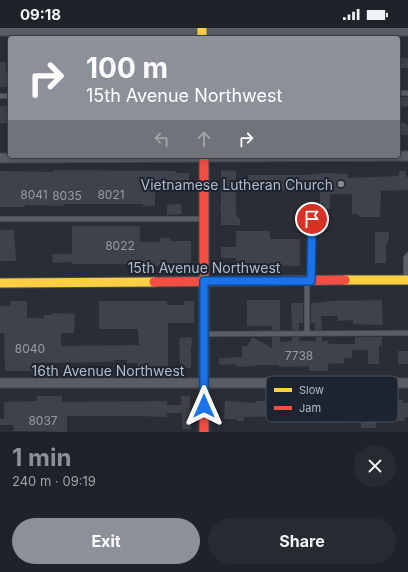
<!DOCTYPE html>
<meta charset="utf-8">
<style>
body{margin:0;font-family:Inter,sans-serif;background:#272a30;color:#f1f3f6;height:100vh;display:flex;flex-direction:column;font-size:15px;white-space:nowrap}
*{box-sizing:border-box;margin:0}
p{font-size:13px;color:#a1a4a8}
.icon{flex:none;width:22px;height:22px;fill:none;stroke:currentColor;stroke-width:2;stroke-linecap:round;stroke-linejoin:round}
.map{position:relative;height:404px;overflow:hidden}
.sheet{display:flex;flex-direction:column;background:#1f2228;flex:1}
.sheet>*{flex:none}
.top-card{position:absolute;left:8px;top:8px;width:392px;height:122px;border-radius:4px;box-shadow:0 2px 10px #0003,0 0 0 1px #3c3f45;background:#8c9099;color:#fff;overflow:hidden}
.pin{position:absolute;display:grid;place-items:center;width:34px;height:34px;color:#fff;margin:-17px;border:2px solid #fff;border-radius:50%;box-shadow:0 1px 4px #0007}
.me{position:absolute;width:44px;margin:-22px;rotate:0deg;stroke-linejoin:round;filter:drop-shadow(0 0 3px #0008)}
.turn{display:flex;align-items:center;gap:14px;height:84px;padding:0 12px;font-size:18px}
.turn .icon{width:52px;height:52px;stroke-width:2.5}
.turn b{display:block;font-size:28px;line-height:34px}
.lanes{display:flex;align-items:center;height:38px;padding:0 12px;background:#0003;justify-content:center;gap:20px;direction:ltr}
.lanes .off{opacity:.35}
.round{display:grid;place-items:center;flex:none;width:42px;height:42px;border-radius:21px;background:#272a30}
.headline{display:flex;align-items:center;justify-content:space-between;height:68px;padding:0 12px}
h1{font-size:24px;font-weight:700;line-height:30px;color:#8c9099}
.action{display:flex;gap:8px;margin-top:auto;padding:8px 12px}
.action a{flex:1;height:46px;border-radius:24px;background:#8c9099;color:#fff;font-size:16px;font-weight:700;line-height:46px;text-align:center}
.action a+a{background:#272a30;color:#f1f3f6}
.status{display:flex;justify-content:space-between;align-items:center;height:28px;padding:0 20px;background:#1f2228;direction:ltr}
.status svg{height:11px;fill:currentColor}
.map>svg:first-child{display:block}
</style>
<div class="status"><b>09:18</b><svg viewBox="0 0 49 12"><path d="M0 12V9h3v3zM5 12V6h3v6zM10 12V3h3v9zM15 12V0h3v12zM26 1h20v11H26zM47 4h2v5h-2z"/></svg></div>
<div class="map">
<svg width="408" height="404" viewBox="0 0 408 404">
<rect width="100%" height="100%" fill="#292e35"/>
<g fill="#3e424a">
<rect x="399" y="30" width="9" height="10"/>
<path d="M0,34H6V43H10V59H0Z"/>
<path d="M399,69H408V78L399,79Z"/>
<rect x="0" y="78" width="10" height="17"/>
<path d="M399,95H406V97H408V107H399Z"/>
<path d="M53,142L176,143V145H189V160H155V178H143V176H64V178L25,177V179H0V143L53,144Z"/>
<path d="M221,142L236,143V187H237V190H240V197H221V182L219,180L221,178Z"/>
<path d="M399,143H406V149H408V162L381,163L380,189H359V186H352V166H330V181H320V161L287,159V162L259,161V163H248V147H304L330,145L348,146V150L399,148Z"/>
<path d="M176,176H181L182,186L167,187V177Z"/>
<path d="M72,198H140V214H160V210H170V213H191V233L187,238H141V236H72V234L53,235L52,226H72Z"/>
<path d="M0,202H14L16,233H0Z"/>
<path d="M236,203H270V211H300V238L236,237V230H223L221,228V219H236Z"/>
<path d="M375,204H389V210L386,218V235H375Z"/>
<path d="M247,272H280V302H272V298H247Z"/>
<path d="M382,272L383,296L381,297L353,296V292L338,293V288H321L322,302H315V295H311V275L327,274V273Z"/>
<path d="M10,273H27V290H44V287H52V285L75,286L74,305H61V318L139,317L138,301H99V273H167V277H184V273H194V295H168V340L138,341V335H127V332H114V334L32,335V343H5L4,305H0V278H10Z"/>
<path d="M291,275H303V295H299V302H292Z"/>
<path d="M191,309L193,318H191V340L180,341L179,310Z"/>
<path d="M272,309H280V314L292,313V309H299V313H316V309H322V313H328V316H355V309H382V318H379V336H368V322H352V330H344V335L328,336V343H309V338L279,339V337H255V338L237,339V337L234,336L219,337V330L242,329V318H247L252,310H254L272,320Z"/>
<rect x="398" y="323" width="10" height="13"/>
<path d="M37,368H62V374L167,373V377H181V368H190L191,401H182V385H167V389L139,388H67V404L14,403L13,397H0V391H4V374L37,373Z"/>
<path d="M266,370H276L277,377H297L298,373L323,372V380L337,379L338,395H327V391H314V388L292,387L291,392H282V388L244,389V393H237V391H224L225,373L256,375V373H266Z"/>
<path d="M378,370H385V372L390,373L403,372V375H408V389H405V393H397V391H394L376,390V400H361V384H341V373H378Z"/>
</g>
<g fill="none" stroke-linecap="round" stroke-linejoin="round">
<defs>
<g id="lane">
<path d="M398,65H408"/>
<path d="M0,68H10"/>
<path d="M0,191H202"/>
<path d="M311,251L312,191"/>
<path d="M406,251V230L408,227"/>
<path d="M307,305V255"/>
<path d="M206,306L408,305"/>
</g>
<g id="street">
<path d="M0,3H408"/>
<path d="M0,130L408,128"/>
<path d="M0,355H408"/>
</g>
<g id="slow">
<path d="M202,0V10"/>
<path d="M345,252H408"/>
<path d="M0,255L154,254"/>
</g>
<g id="jam">
<path d="M204,128V404"/>
<path d="M154,254L345,252"/>
</g>
</defs>
<use href="#lane" stroke="#474b52" stroke-width="6"/>
<use href="#street" stroke="#474b52" stroke-width="11"/>
<use href="#slow" stroke="#474b52" stroke-width="11"/>
<use href="#jam" stroke="#474b52" stroke-width="11"/>
<use href="#lane" stroke="#595d64" stroke-width="4.5"/>
<use href="#street" stroke="#595d64" stroke-width="9"/>
<use href="#slow" stroke="#ffcf43" stroke-width="9"/>
<use href="#jam" stroke="#f24e42" stroke-width="9"/>
</g>
<g fill="none" stroke-linecap="round" stroke-linejoin="round">
<defs>
<path id="route" d="M204,378V253H311L312,191"/>
</defs>
<use href="#route" stroke="#114b97" stroke-width="10"/>
<use href="#route" stroke="#1a73e8" stroke-width="7"/>
</g>
<circle fill="#838993" stroke="#1d2430" stroke-width="1.5" cx="341" cy="156" r="4"/>
<g text-anchor="middle" dominant-baseline="central" stroke-width="4" stroke-linejoin="round" paint-order="stroke">
<g font-size="12" fill="#969ca7">
<text x="34" y="166">8041</text>
<text x="111" y="166">8021</text>
<text x="67" y="167">8035</text>
<text x="120" y="217">8022</text>
<text x="30" y="320">8040</text>
<text x="299" y="327">7738</text>
<text x="43" y="392">8037</text>
</g>
<g font-size="14" fill="#b4bac6" stroke="#1d2430" text-anchor="end">
<text x="333" y="156">Vietnamese Lutheran Church</text>
</g>
<g font-size="14" fill="#b4bac6" stroke="#1d2430">
<text x="204" y="239">15th Avenue Northwest</text>
<text x="108" y="342">16th Avenue Northwest</text>
</g>
</g>
<rect x="266" y="348" width="132" height="46" rx="6" fill="#1d2430" stroke="#4a515d" stroke-width="1"/>
<rect x="274" y="360" width="18" height="4" fill="#ffcf43"/>
<rect x="274" y="378" width="18" height="4" fill="#f24e42"/>
<g font-size="11" fill="#b4bac6">
<text x="299" y="366">Slow</text>
<text x="299" y="384">Jam</text>
</g>
</svg>
<div class="pin" style="left:312px;top:191px;background:#d93025"><svg class="icon" aria-label="arrive" viewBox="0 0 24 24"><path d="M6 21V4h12l-3 4 3 4H6"/></svg></div>
<svg class="me" style="left:204px;top:378px" viewBox="-20 -20 40 40"><path d="M0-17L14 15 0 8-14 15z" fill="#1a73e8" stroke="#fff" stroke-width="4"/></svg>
<div class="top-card">
<div class="turn"><svg class="icon" aria-label="right" viewBox="0 0 24 24"><path d="M7 20v-9h11M14 6l5 5-5 5"/></svg><div><b>100 m</b>15th Avenue Northwest</div></div>
<div class="lanes"><svg class="icon off" aria-label="left" viewBox="0 0 24 24"><path d="M17 20v-9H6M10 6l-5 5 5 5"/></svg><svg class="icon off" aria-label="ahead" viewBox="0 0 24 24"><path d="M12 20V5M6 11l6-6 6 6"/></svg><svg class="icon" aria-label="right" viewBox="0 0 24 24"><path d="M7 20v-9h11M14 6l5 5-5 5"/></svg></div>
</div>
</div>
<section class="sheet">
<div class="headline"><div><h1>1 min</h1><p>240 m · 09:19</p></div><a class="round"><svg class="icon" aria-label="close" viewBox="0 0 24 24"><path d="M6 6l12 12M18 6L6 18"/></svg></a></div>
<div class="action"><a>Exit</a><a>Share</a></div>
</section>
